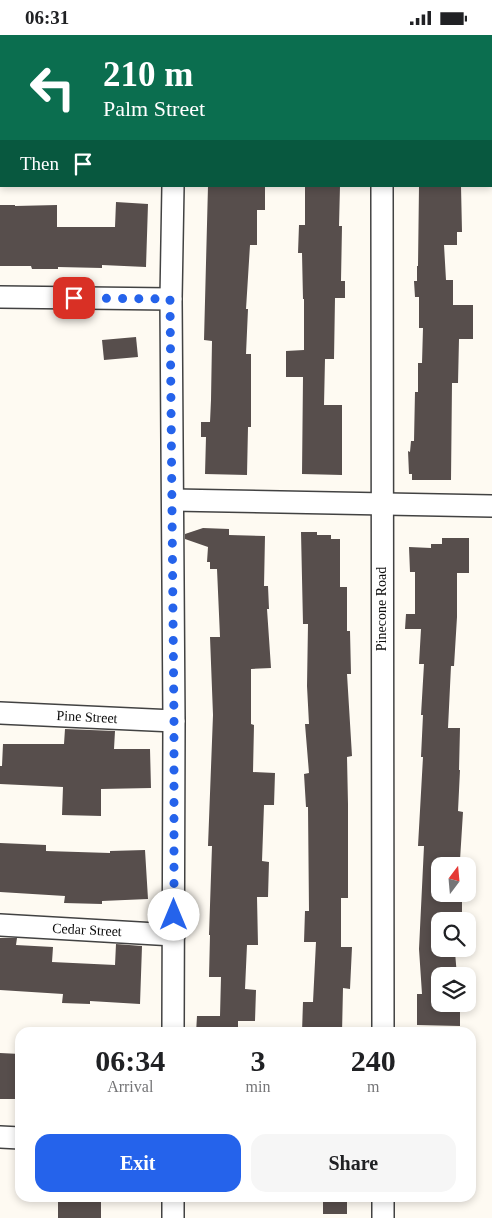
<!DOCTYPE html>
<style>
body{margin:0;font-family:Georgia,serif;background:#f6f6f6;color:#202124;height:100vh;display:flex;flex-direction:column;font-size:19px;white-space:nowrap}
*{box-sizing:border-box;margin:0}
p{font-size:16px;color:#757577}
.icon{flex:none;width:28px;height:28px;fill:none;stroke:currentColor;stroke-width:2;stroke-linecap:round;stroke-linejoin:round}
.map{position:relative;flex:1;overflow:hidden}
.details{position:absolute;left:15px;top:992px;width:461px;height:175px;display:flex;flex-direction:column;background:#fff;border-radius:15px;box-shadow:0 2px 8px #0003}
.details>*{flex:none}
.banner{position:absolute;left:0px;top:0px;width:492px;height:152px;box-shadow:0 2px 8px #0003;background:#0b6e4f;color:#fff;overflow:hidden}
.needle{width:32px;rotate:16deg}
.controls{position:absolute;left:431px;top:822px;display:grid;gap:10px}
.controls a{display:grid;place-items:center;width:45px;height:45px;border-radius:10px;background:#fff;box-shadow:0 2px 8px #0003;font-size:25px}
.pin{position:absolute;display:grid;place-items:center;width:42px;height:42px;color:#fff;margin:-21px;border-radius:10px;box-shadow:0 2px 8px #0006}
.me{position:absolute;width:55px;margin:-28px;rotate:0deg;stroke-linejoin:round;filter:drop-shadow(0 0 4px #0008)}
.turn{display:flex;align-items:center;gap:18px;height:105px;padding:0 20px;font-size:22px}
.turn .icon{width:65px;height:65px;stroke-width:2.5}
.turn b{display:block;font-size:35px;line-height:42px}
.then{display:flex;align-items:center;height:48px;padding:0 20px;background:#0003;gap:10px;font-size:19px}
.eta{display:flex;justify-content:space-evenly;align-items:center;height:85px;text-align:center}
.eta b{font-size:30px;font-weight:600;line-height:35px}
.primary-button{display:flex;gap:10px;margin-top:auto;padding:10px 20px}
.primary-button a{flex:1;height:58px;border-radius:15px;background:#2563eb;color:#fff;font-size:20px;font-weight:600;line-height:58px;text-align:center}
.primary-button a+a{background:#f6f6f6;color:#202124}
.status{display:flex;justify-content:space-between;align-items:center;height:35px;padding:0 25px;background:#fff;direction:ltr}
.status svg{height:14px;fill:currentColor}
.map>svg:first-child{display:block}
</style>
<div class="status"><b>06:31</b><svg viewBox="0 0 49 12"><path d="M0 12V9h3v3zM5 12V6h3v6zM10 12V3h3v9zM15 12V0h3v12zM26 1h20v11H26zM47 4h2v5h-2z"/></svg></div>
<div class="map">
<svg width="492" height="1183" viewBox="0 0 492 1183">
<rect width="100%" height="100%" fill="#fefaf2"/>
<g fill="#574e4c">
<path d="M208,151H265V175H257V210H250L246,274H248L246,319H251V392H248L247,440L205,439L206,402H201V387H210L211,365L212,306L204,305Z"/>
<path d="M305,151H340L339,191H342L341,246H345V263H335L334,324H325L324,370H342V440L302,439L303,342H286V316L304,315V264H303L302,218H298L299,190H305Z"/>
<path d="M419,151H461L462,197H457V210H444L446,245H453V270H473V304H459L458,348H452L451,445H412V439H409L408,416L410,417L411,406H414L415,357H418V328H422L423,293H419V262H415L414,246H417V231H418Z"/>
<path d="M116,167L148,169L146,232L102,230V233L58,232V234H32L31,231H0V170H15V171L57,170V192H115Z"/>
<path d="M136,302L138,322L104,325L102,305Z"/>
<path d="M203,493L229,494V500L265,501L264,551H268L269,574H267L271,633L251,634V689L254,690L253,737L275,738L274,770H264L262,826L269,827L268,862H257L258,910H247L245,954L256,955L255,986H238V993H226L227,998H196L197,981H220L221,942H209L210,900H209L212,811H208L213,680L210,602H220L217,534H210V527H207L208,512L185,504V499Z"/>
<path d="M301,497H317V500H331V504H340V552H347V596H350L351,639H347L352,721L347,722L348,769V863H341V912H352L350,954L343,953L342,998L302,997L303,967H313L316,907H304L305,876H309L308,772H306L304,739L309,738L305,689H309L307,651L308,589H303Z"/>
<path d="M442,503H469V538H457V582L454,631H451L448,693H460L459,735H460L458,776L463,777L460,825H463V831H440V859H462V886H440V918L455,917L457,941H440V969H460V991L417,990V959H422L419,914L424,811H418L423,722H421L423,680H421L424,629H419L421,594H405L406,579H415V537H410L409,512L431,513V509H442Z"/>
<path d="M65,694L115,696L114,714H150L151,753L101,754V781L62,780L63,752L0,749V731H2L3,709H64Z"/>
<path d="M0,808L46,810V816L110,818V816L145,815L148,864L102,866V869L64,868L65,861L0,857Z"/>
<path d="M0,903H17L16,910L53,912L52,927L115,930L116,909L142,911L140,969L90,966V969L62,968L63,959L0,955Z"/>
<path d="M0,1018L20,1019V1064H0Z"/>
<rect x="58" y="1162" width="43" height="21"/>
<rect x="323" y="1162" width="24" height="17"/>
</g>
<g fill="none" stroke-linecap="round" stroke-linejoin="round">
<defs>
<g id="minor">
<path d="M175,1V0"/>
<path d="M382,1V0"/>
<path d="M0,52H1"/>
<path d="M173,151L171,264L174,686L173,998"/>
<path d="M382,151L383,998"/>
<path d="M0,262L171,264"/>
<path d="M173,465L492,471"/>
<path d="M0,678L174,686"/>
<path d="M0,890L174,900"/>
<path d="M0,1102L20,1103"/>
<path d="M383,1162V1183"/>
<path d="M173,1183V1162"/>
</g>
</defs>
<use href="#minor" stroke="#424242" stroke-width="24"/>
<use href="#minor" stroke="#fff" stroke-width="21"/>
</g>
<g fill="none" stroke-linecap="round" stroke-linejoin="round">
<path stroke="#2563eb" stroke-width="9" stroke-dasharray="0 16.2" d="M74,263L170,264L174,686V880"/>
</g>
<g text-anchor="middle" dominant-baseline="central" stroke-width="5" stroke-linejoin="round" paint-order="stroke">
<g font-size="14" fill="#0f0f0f" stroke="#fff">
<text transform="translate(381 574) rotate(-90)">Pinecone Road</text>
<text transform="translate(87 682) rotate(3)">Pine Street</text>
<text transform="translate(87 895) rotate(3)">Cedar Street</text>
</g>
</g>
</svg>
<div class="controls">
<a><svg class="needle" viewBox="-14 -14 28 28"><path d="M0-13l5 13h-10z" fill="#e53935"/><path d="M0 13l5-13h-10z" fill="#757577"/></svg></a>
<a><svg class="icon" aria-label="search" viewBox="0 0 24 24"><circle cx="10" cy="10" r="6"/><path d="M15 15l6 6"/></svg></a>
<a><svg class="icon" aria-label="layers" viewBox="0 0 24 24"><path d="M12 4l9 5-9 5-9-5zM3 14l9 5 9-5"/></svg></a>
</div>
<div class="pin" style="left:74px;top:263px;background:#d93025"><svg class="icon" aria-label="arrive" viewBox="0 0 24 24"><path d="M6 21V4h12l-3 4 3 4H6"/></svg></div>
<svg class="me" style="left:174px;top:880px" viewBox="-20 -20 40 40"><circle r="19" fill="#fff"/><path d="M0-13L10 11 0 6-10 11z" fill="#2563eb"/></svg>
<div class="banner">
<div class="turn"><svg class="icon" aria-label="left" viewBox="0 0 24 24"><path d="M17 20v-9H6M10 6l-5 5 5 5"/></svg><div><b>210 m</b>Palm Street</div></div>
<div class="then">Then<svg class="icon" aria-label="arrive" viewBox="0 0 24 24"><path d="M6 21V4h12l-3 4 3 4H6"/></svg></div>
</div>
<section class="details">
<div class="eta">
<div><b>06:34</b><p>Arrival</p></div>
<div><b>3</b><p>min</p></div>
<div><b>240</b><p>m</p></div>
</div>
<div class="primary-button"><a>Exit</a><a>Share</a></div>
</section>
</div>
